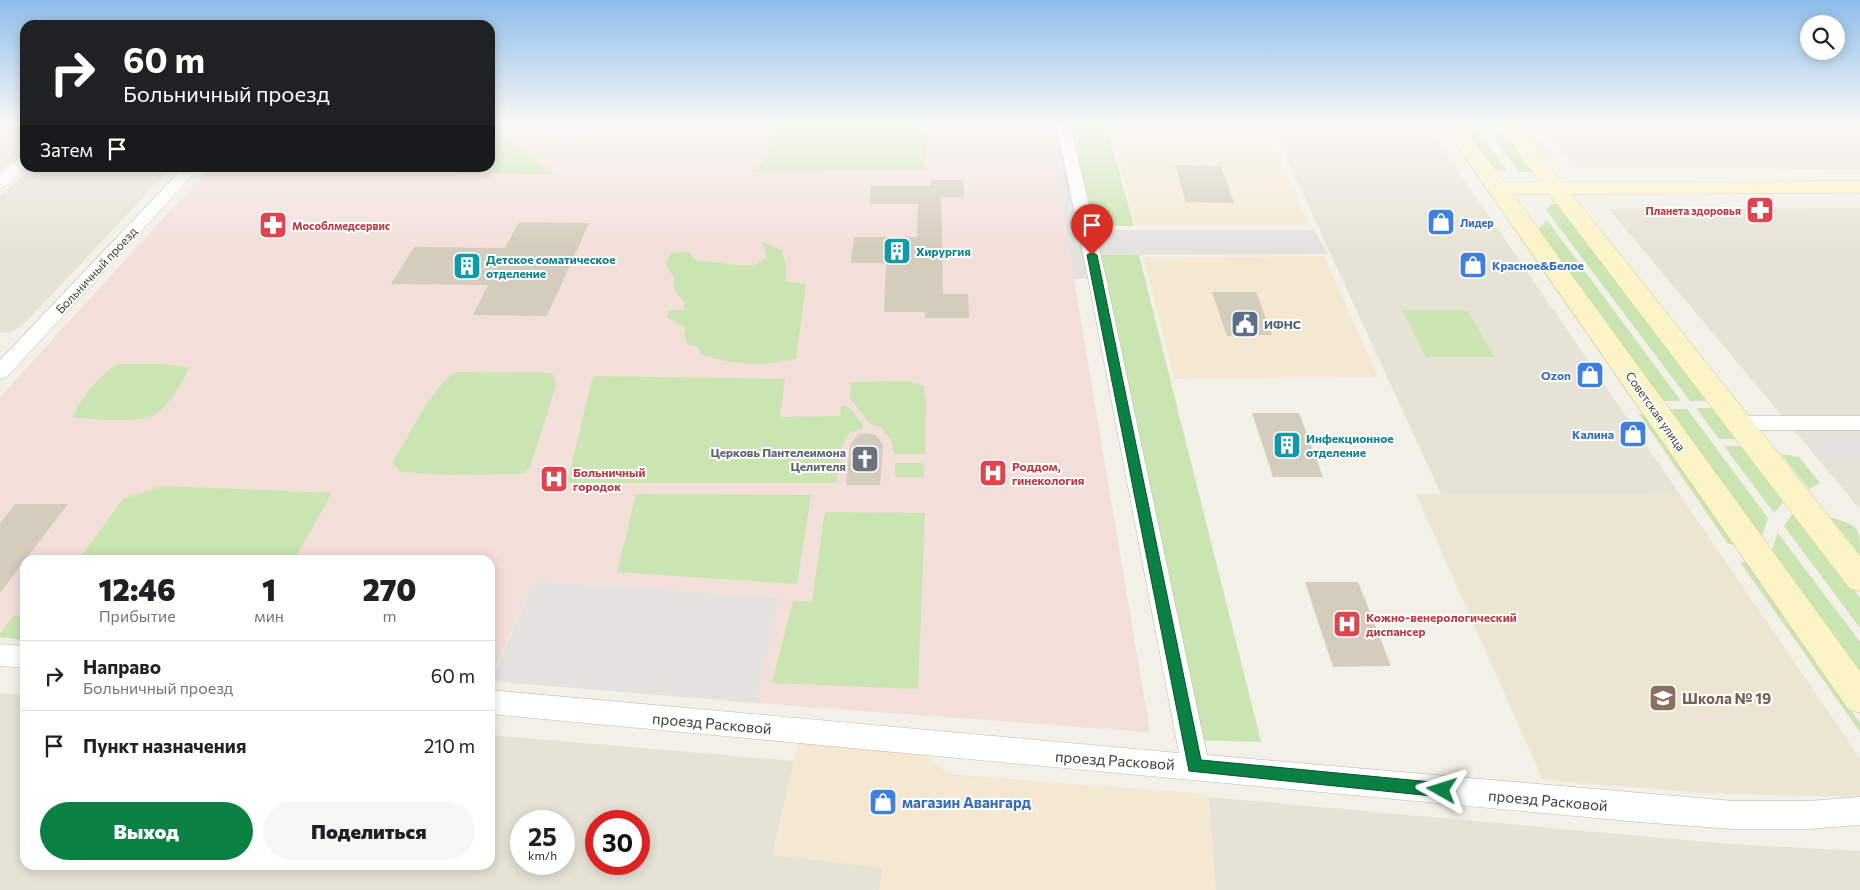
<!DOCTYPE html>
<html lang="ru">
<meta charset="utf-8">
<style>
body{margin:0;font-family:Commissioner,sans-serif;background:#f6f6f6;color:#202124;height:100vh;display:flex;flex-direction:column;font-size:19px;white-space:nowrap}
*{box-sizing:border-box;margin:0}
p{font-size:16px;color:#757577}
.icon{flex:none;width:28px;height:28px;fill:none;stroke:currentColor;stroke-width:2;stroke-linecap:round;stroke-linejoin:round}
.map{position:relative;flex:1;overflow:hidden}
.details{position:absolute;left:20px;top:555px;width:475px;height:315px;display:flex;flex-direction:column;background:#fff;border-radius:15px;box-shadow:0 2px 12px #0003}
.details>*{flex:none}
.banner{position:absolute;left:20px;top:20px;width:475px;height:152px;border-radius:15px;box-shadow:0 2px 12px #0003;background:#202124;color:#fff;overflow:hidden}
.buttons{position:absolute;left:1800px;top:15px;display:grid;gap:10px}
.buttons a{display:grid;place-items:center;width:45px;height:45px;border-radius:50%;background:#fff;box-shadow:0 2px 12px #0003;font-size:25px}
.speed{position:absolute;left:510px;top:810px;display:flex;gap:10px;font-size:25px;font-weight:700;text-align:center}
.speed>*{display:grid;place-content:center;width:65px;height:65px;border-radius:50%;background:#fff;box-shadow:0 2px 12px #0003;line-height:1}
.speed small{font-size:12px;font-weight:400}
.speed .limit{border:8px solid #d22;background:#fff;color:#111}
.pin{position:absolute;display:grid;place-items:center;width:42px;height:42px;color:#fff;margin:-51px -21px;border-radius:50% 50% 50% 0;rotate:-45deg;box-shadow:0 0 5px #0007}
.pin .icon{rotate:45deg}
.me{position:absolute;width:55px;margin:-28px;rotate:276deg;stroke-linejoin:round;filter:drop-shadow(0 0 4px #0008)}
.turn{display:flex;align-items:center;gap:18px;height:105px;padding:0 20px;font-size:22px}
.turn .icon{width:65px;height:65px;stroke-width:2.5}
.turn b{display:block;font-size:35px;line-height:42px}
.then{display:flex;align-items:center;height:48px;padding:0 20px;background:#0003;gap:10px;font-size:19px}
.eta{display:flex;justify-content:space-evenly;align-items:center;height:85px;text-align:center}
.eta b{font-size:30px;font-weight:800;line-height:35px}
.button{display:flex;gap:10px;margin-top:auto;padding:10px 20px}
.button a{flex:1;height:58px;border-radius:30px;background:#0b8043;color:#fff;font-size:20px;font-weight:800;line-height:58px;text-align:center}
.button a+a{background:#f6f6f6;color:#202124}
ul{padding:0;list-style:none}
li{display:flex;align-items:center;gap:15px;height:70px;padding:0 20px;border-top:1px solid #e0e0e0}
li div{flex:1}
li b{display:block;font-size:19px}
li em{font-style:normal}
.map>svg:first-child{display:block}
</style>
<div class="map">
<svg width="1860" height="890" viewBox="0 0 1860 890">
<rect width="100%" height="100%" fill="#f2f0e7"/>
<g fill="#e6e2d5" fill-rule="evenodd">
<path d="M0,124H25V149L0,170Z"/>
<path d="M1271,124H1426L1680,495L1441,494Z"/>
<path d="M1538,124H1860V169L1576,168Z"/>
<path d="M33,168H171L22,326L10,332L0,333V196Z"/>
<path d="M1860,208V509L1609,209Z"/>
<path d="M0,693L25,695V865H490V735L1087,786L1730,844L1860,851V890H0ZM521,821H564V864H521ZM596,821H639V864H596Z"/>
</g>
<g fill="#f4e8d2">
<path d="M1112,135H1269L1309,225H1136Z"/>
<path d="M1324,256L1378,377L1174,379L1144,258Z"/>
<path d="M798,743L920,752L949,775L1209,794L1216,890H879L882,868L772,855Z"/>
</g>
<g fill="#ebe5d1">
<path d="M1106,124H1267L1272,134H1109Z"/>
<path d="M1416,494L1680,495L1860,758V797L1704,793L1543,780Z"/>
</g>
<path fill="#f3dfda" d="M490,124H1046L1074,279L1150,732L756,703L778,597L534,581L490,681V560H25V640L0,637V397L209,168H490Z"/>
<g fill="#cae5b1">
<path d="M773,124H919L925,142L926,170L755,172L767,154Z"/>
<path d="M1069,124H1106L1134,226H1092Z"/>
<path d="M1459,124H1473L1508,171H1494Z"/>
<path d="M1483,124H1497L1534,172H1519Z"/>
<path d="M490,135H501L556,175L352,169L490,168Z"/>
<path d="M1552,204H1559L1711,401H1690L1546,210Z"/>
<path d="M1547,220L1681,401H1662L1537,230Z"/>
<path d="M763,242L781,250L786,264V281L806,284L796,359C767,365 732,366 703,355L698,347L687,344L684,333L686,328L667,318L668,310H684L685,303L674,290V278L665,264L671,253L687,251L696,260L736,265H755L767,257Z"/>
<path d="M1098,255H1139L1261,742L1197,740Z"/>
<path d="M1402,310H1467L1494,357H1426Z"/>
<path d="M119,364H157L189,367C184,380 169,406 156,414C142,423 90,420 73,417C79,400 103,371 119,364Z"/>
<path d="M457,372L552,373L557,382L530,467L522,474L445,475L400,472L393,463C405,442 436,380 457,372Z"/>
<path d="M593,376L785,379L780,417L840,416L841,406L850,408L863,425L862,430L850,432L842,446L836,483H567Z"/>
<path d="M909,381L923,386L926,400L925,454H894L891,440L882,428L870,424L850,398L851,382Z"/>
<path d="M1696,408H1716L1740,439H1719Z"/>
<path d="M1667,409H1687L1768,518L1761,539Z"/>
<path d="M1639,414H1644L1735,544H1728Z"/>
<path d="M1724,446H1745L1785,500L1774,513Z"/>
<path d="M1781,454L1799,457L1820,483L1809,489Z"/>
<rect x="895" y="463" width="29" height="14"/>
<path d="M162,486L332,493L294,560H78L123,499Z"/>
<path d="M636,494L811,495L797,584L617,572Z"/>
<path d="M825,512L925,513L918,689L772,683L793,601H812Z"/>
<path d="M1794,512L1860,598V628L1784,526Z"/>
<path d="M1830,517C1858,526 1860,525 1860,555Z"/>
<path d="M1778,533L1860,642V673L1771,553Z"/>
<path d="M1740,562H1747L1860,723V732Z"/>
<path d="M13,616H25V640L0,637V634Z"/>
</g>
<g fill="#e4e2de">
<path d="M549,124H592L580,151L554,146L543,136Z"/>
<path d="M1046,124H1063L1086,230H1314L1328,254L1092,255L1097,278L1074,279Z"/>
<path d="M1511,124H1527L1556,159H1538Z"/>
<path d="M1804,435H1860V461H1825Z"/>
<path d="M534,581L779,597L756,703L491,681Z"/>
</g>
<g fill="#d4ccbc">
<path d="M1175,165L1221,166L1234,203L1186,202Z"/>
<path d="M931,180H963L964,197H941L943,294H968L969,318H925V312H884L886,263H851L854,237H917L918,204H870L871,186H931Z"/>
<path d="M519,222L589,223L547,316L473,315L488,285L391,284L414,247L505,248Z"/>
<path d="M1212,292H1256L1272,335L1227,336Z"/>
<path d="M1252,413H1299L1323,477H1273Z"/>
<path d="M867,433L876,435L883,445L880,485H846L850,446L854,439L860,434Z"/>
<path d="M15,504H68L0,593V523Z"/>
<path d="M1305,582H1358L1391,666L1333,667Z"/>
</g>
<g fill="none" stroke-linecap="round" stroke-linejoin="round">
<defs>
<g id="street">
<path d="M1056,124H1070L1106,278L1207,755L1733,801H1808L1860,797V825L1808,829H1733L1639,822L490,714V690L1179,753L1088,278Z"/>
<path d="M25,155L26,168L6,186L0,188V174L20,157Z"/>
<path d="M183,168H199L7,377L0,379V360Z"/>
<path d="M1738,416H1860V430H1738L1731,428L1728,423L1731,418Z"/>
<path d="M0,644L25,646V668L0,666Z"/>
</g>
<path id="secondary" d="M1442,124H1462L1504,182H1540L1497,124H1516L1562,182L1860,181V193L1572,194L1860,556V592L1849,588L1549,194H1513L1860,671V713L1848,709Z"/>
</defs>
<use href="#street" stroke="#beb8aa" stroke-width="1"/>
<use href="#secondary" stroke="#d1c598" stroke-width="1"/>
<use href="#street" fill="#fff" fill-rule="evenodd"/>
<use href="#secondary" fill="#fcf3c7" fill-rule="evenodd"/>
</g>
<linearGradient id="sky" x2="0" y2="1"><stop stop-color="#8dbdea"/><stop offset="0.5" stop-color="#f9f8f4"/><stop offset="1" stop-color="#f9f8f4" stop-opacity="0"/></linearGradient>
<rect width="1860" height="248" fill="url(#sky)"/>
<path fill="#0b8043" stroke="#07532c" d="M1092,252L1097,255L1201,760L1442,783L1447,785L1449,790L1447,795L1442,797L1189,771L1087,255Z"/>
<defs>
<symbol id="pharmacy-square" viewBox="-11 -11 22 22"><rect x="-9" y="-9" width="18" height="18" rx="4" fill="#e0444e" stroke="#fff"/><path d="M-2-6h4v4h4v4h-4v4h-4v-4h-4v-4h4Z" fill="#fff"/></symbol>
<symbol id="shop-square" viewBox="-11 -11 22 22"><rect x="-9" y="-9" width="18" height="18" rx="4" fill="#3f7fe0" stroke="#fff"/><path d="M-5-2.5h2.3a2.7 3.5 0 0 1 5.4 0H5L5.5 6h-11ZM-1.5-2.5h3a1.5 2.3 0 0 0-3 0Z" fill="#fff"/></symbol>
<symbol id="building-square" viewBox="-11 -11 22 22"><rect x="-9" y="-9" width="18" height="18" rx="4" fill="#0f9aa8" stroke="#fff"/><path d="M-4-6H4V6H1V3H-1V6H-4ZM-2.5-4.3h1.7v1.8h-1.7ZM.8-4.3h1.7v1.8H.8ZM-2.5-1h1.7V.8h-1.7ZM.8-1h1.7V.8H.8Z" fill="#fff"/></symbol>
<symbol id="civic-square" viewBox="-11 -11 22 22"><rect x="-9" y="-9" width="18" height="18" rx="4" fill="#5c6f8a" stroke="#fff"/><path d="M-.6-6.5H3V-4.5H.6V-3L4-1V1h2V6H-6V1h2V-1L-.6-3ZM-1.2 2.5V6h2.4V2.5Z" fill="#fff"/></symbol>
<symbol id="church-square" viewBox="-11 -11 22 22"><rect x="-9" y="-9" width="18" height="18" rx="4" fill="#6b7280" stroke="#fff"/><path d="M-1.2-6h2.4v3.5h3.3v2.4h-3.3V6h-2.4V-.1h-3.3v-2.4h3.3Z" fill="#fff"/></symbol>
<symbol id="hospital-square" viewBox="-11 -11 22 22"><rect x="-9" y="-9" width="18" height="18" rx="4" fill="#e0444e" stroke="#fff"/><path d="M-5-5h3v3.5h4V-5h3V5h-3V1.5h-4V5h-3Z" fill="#fff"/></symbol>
<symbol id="school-square" viewBox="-11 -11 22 22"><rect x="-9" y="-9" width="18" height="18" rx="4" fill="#8d6e63" stroke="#fff"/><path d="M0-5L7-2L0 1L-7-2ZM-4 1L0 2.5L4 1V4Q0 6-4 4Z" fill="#fff"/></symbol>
</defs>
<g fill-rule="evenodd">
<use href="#pharmacy-square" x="1744" y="194" width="32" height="32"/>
<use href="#shop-square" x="1425" y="206" width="32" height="32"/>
<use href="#pharmacy-square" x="257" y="209" width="32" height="32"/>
<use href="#building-square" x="881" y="235" width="32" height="32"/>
<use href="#shop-square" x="1457" y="249" width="32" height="32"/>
<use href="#building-square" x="451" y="250" width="32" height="32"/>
<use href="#civic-square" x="1229" y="308" width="32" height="32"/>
<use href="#shop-square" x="1574" y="359" width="32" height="32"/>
<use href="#shop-square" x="1617" y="418" width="32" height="32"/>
<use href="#building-square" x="1271" y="429" width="32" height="32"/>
<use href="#church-square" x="849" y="443" width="32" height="32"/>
<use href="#hospital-square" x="977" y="457" width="32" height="32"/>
<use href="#hospital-square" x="538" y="463" width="32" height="32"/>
<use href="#hospital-square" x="1331" y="608" width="32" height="32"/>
<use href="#school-square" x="1647" y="682" width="32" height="32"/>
<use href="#shop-square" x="867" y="786" width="32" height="32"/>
</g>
<g text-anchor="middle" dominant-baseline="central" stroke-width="4" stroke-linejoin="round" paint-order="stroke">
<g font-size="11" font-weight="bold" fill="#be3a42" stroke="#fff" text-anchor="end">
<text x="1741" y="210">Планета здоровья</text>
<text x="292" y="225" text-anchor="start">Мособлмедсервис</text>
</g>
<g font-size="11" font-weight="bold" fill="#366cbe" stroke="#fff" text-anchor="start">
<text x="1460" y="222">Лидер</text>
</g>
<g font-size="12" font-weight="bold" fill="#0d838f" stroke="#fff" text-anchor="start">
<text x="916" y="251">Хирургия</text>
<text x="486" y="259">Детское соматическое<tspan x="486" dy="14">отделение</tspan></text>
<text x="1306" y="438">Инфекционное<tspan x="1306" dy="14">отделение</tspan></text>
</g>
<g font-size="12" font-weight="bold" fill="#366cbe" stroke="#fff" text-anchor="end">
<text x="1492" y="265" text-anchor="start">Красное&amp;Белое</text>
<text x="1571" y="375">Ozon</text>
<text x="1614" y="434">Калина</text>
</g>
<g font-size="12" fill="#454036" stroke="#fff">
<text transform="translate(96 270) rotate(-47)">Больничный проезд</text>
<text transform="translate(1656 411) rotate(55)">Советская улица</text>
</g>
<g font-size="12" font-weight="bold" fill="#4e5e75" stroke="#fff" text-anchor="start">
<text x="1264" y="324">ИФНС</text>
</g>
<g font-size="12" font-weight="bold" fill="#5b616d" stroke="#fff" text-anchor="end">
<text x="846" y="452">Церковь Пантелеимона<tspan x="846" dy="14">Целителя</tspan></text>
</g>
<g font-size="12" font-weight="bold" fill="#be3a42" stroke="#fff" text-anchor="start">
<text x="1012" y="466">Роддом,<tspan x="1012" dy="14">гинекология</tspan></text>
<text x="573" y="472">Больничный<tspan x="573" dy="14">городок</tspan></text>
<text x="1366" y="617">Кожно-венерологический<tspan x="1366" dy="14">диспансер</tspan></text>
</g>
<g font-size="15" font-weight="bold" fill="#785e54" stroke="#fff" text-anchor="start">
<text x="1682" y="698">Школа № 19</text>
</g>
<g font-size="15" fill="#454036" stroke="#fff">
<text transform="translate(712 723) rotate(5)">проезд Расковой</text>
<text transform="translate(1115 760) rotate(4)">проезд Расковой</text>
<text transform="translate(1548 800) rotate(5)">проезд Расковой</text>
</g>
<g font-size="15" font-weight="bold" fill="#366cbe" stroke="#fff" text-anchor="start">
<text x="902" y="802">магазин Авангард</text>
</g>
</g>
</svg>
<div class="buttons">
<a><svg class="icon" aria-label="search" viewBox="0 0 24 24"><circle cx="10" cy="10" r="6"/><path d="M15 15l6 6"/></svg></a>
</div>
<div class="speed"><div>25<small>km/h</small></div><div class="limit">30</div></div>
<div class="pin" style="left:1092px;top:255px;background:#d93025"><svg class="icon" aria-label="arrive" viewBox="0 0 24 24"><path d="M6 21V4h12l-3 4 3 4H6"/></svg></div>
<svg class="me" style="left:1442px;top:790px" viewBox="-20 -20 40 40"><path d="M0-17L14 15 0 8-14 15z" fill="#0b8043" stroke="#fff" stroke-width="4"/></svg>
<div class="banner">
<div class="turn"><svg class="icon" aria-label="right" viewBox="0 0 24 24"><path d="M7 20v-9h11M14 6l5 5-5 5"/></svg><div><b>60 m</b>Больничный проезд</div></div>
<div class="then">Затем<svg class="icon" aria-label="arrive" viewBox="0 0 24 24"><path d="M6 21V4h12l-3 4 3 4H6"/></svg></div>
</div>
<section class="details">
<div class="eta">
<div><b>12:46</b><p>Прибытие</p></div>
<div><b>1</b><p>мин</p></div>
<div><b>270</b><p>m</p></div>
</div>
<ul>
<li><svg class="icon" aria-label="right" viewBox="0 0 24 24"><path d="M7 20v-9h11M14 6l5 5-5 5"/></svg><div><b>Направо</b><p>Больничный проезд</p></div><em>60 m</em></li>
<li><svg class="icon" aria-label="arrive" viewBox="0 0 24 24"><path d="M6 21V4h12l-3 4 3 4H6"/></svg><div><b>Пункт назначения</b></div><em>210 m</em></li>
</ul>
<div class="button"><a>Выход</a><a>Поделиться</a></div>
</section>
</div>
